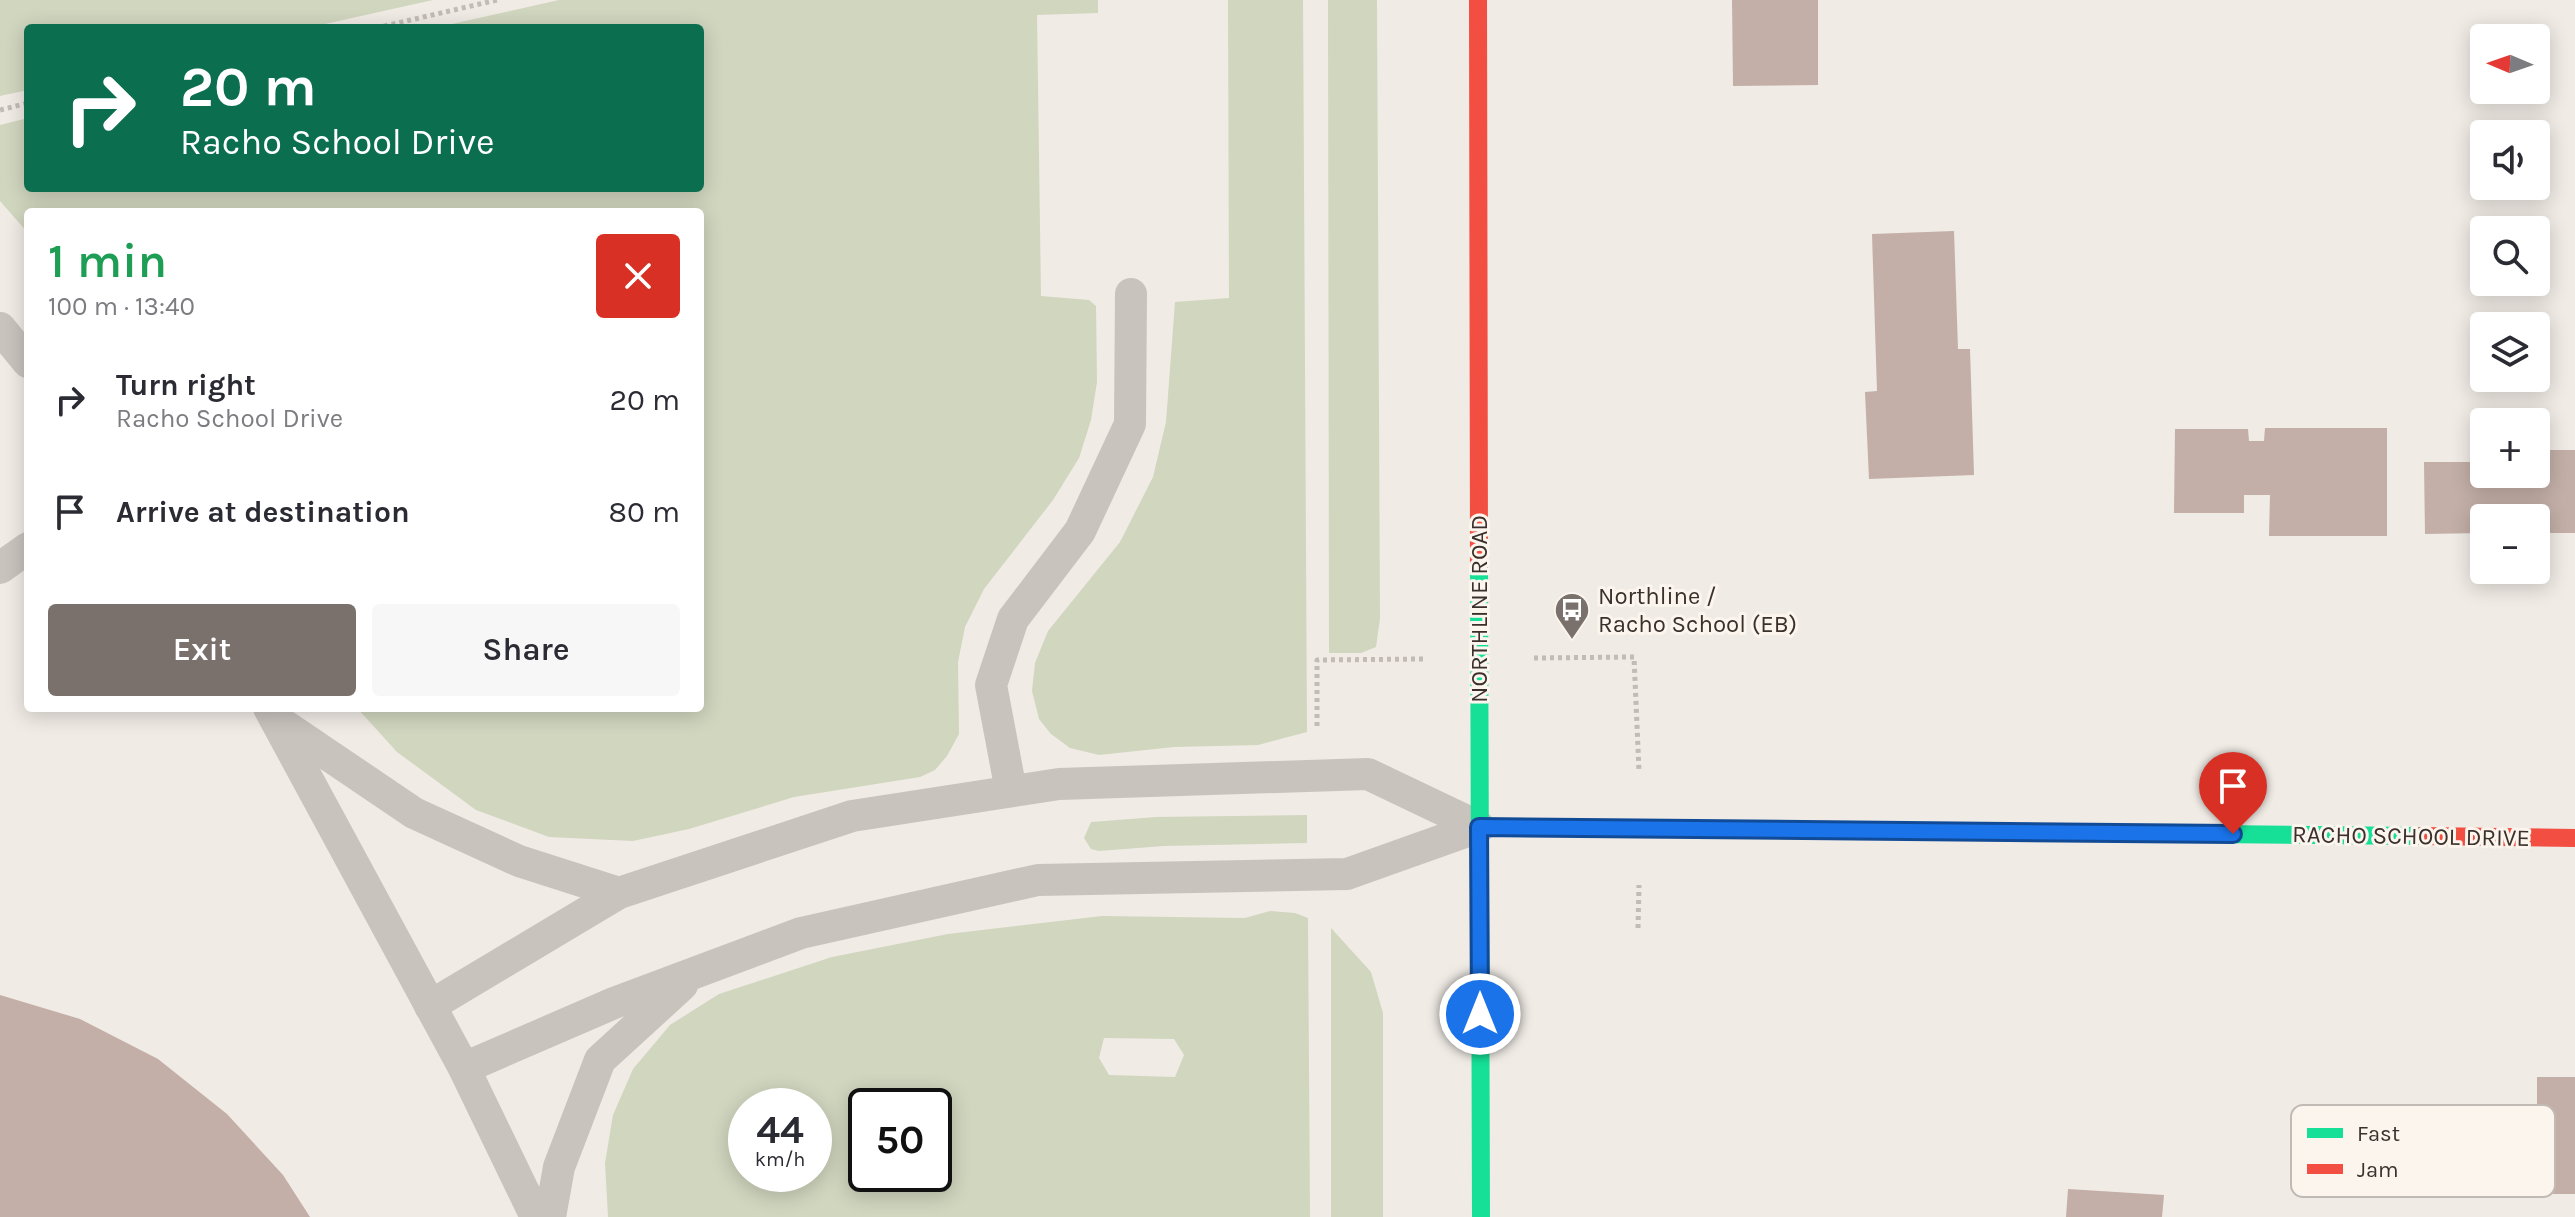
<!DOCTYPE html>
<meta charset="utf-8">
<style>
body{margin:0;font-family:Karla,sans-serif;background:#f7f7f7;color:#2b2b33;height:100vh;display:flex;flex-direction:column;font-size:30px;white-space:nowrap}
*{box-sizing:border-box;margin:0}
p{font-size:26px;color:#7c7c81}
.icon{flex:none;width:44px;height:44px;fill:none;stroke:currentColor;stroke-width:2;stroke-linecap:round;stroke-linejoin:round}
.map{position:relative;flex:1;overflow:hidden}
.sheet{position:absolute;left:24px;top:208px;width:680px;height:504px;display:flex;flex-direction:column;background:#fff;border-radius:8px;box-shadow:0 4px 20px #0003}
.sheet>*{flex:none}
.hud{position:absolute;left:24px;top:24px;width:680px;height:168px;border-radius:8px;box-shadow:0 4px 20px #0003;background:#0b6e4f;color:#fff;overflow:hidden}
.needle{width:52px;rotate:272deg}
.fabs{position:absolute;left:2470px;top:24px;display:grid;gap:16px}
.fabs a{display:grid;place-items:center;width:80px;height:80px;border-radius:8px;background:#fff;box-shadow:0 4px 20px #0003;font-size:40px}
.speed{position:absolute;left:728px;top:1088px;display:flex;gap:16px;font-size:40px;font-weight:700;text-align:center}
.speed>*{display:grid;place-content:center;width:104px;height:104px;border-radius:50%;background:#fff;box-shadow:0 4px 20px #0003;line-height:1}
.speed small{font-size:20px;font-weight:400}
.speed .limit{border:4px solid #111;border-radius:12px;background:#fff;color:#111}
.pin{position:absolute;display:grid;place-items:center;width:68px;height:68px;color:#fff;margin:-82px -34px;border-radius:50% 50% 50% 0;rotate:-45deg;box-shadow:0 0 8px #0007}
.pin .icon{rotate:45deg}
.me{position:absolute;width:88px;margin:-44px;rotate:0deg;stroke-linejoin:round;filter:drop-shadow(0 0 6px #0008)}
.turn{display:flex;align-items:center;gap:28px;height:168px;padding:0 24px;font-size:36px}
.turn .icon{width:104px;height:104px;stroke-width:2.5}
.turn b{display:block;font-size:56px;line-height:68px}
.round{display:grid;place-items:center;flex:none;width:84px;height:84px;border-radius:8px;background:#f7f7f7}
.head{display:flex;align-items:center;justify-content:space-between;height:136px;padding:0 24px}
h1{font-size:48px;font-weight:600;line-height:60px;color:#1e9e55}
.action{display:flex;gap:16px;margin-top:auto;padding:16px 24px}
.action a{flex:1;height:92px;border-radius:8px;background:#7a716c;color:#fff;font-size:32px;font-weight:600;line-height:92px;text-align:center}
.action a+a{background:#f7f7f7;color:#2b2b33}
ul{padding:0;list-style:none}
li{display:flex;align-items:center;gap:24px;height:112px;padding:0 24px}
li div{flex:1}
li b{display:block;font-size:30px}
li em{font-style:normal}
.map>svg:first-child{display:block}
</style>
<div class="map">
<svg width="2575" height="1217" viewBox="0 0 2575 1217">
<rect width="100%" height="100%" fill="#f0ebe5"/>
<g fill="#d1d6bf" fill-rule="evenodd">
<path d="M0,0H433L307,28H28V90L0,96Z"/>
<path d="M559,0H1098V13L1037,15L1041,296L1089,300L1096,306L1097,382L1091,420L1079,458L1053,500L984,589L965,627L958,662L959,734L947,756L935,770L920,777L794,797L689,829L633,841L549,837L476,810L397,752L357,708H700V212H28V233L0,201V125L28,118V188H700V28H434Z"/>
<path d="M1228,0H1303L1307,732L1258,745L1174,747L1099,755L1070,748L1051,734L1039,719L1032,691L1035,663L1048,631L1120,542L1153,477L1166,422L1175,302L1229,298Z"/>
<path d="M1328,0H1377L1380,619L1376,647L1361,653H1329Z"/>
<path d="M1307,815V843L1164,846L1099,851L1091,849L1084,838L1091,822L1156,817Z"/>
<path d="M1270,911L1295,913L1308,918L1310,1217H608L605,1163L613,1115L633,1069L670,1025L719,994L832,957L948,934L1102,916L1245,918ZM1104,1038L1174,1039L1184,1055L1175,1077L1109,1075L1099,1058ZM746,1106H814V1174H746ZM934,1106V1174H866V1106Z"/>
<path d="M1331,928L1371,972L1383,1013V1217H1331Z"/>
</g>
<g fill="#c3afa7">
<path d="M1732,0H1818V85L1733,86Z"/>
<path d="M1954,231L1958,349H1970L1974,475L1869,479L1865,392L1877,391L1872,234Z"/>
<path d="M2265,428H2387V536H2269L2270,495H2244V513H2174L2175,429H2248L2249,441H2264Z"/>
<path d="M2536,450H2575V533H2536V518H2484V533L2425,534L2424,462H2484V474H2536Z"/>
<path d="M0,995L80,1019L158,1059L227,1114L283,1175L310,1217H0Z"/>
<path d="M2537,1077H2575V1194H2435V1117L2537,1116Z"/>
<path d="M2068,1189L2164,1195L2162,1217H2066Z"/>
</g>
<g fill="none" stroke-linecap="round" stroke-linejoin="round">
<g stroke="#c2bbb6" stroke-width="5" stroke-dasharray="4 4" stroke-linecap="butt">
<path d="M376,28L497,0"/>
<path d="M0,110L28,103"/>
<path d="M1534,658L1634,657L1639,771"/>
<path d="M1317,726V660L1424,659"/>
<path d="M1638,928L1639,885"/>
</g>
<g stroke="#c9c3be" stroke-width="32">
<path d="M0,328L28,362"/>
<path d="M0,568L28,548"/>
<path d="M269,708L464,1068L536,1217"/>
<path d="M281,723L414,813L519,861L619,893"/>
<path d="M1011,791L991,685L1013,619L1080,531L1130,424L1131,294"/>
<path d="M430,1006L619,893L852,816L1059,784L1368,774L1479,827"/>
<path d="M464,1068L614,1003L801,933L1038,880L1347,874L1479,827"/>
<path d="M550,1217L559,1167L600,1060L682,985"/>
</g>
<g stroke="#16e098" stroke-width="18">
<path d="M1479,565L1481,1217"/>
<path d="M1893,831L2421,836"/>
</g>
<g stroke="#f24e42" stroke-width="18">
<path d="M1478,0L1479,565"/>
<path d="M1479,827L1893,831"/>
<path d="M2421,836L2575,838"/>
</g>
</g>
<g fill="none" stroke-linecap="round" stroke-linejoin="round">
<defs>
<path id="route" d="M1480,1014L1479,827L2233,834"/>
</defs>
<use href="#route" stroke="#114b97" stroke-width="20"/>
<use href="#route" stroke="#1a73e8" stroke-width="14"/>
</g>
<defs>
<symbol id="bus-pin" viewBox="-11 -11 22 30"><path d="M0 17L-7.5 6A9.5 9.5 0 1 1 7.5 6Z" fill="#7a716c" stroke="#fbf5ee"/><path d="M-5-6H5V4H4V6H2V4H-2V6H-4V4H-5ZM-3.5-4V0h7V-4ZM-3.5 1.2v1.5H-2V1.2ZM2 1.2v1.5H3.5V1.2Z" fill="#fff"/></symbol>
</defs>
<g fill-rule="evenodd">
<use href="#bus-pin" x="1552" y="590" width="40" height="54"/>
</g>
<g text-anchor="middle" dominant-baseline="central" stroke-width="6" stroke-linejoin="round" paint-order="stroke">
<g font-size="24" fill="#3b302b" stroke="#fbf5ee" text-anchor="start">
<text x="1598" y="596">Northline /<tspan x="1598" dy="28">Racho School (EB)</tspan></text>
</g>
<g font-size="24" fill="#3b302b" stroke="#fbf5ee">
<text transform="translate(1479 609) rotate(-90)">NORTHLINE ROAD</text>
<text transform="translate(2411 836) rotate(1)">RACHO SCHOOL DRIVE</text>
</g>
</g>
<rect x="2291" y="1105" width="264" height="92" rx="12" fill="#fbf5ee" stroke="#c1bab4" stroke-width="2"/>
<rect x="2307" y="1128" width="36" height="10" fill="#16e098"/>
<rect x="2307" y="1164" width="36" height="10" fill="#f24e42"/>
<g font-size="22" fill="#3b302b">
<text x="2357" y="1141">Fast</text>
<text x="2357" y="1177">Jam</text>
</g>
</svg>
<div class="fabs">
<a><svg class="needle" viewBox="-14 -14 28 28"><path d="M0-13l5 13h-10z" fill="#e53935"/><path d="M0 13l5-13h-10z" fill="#7c7c81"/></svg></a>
<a><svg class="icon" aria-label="sound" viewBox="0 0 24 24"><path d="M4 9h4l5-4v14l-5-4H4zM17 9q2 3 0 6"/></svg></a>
<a><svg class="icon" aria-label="search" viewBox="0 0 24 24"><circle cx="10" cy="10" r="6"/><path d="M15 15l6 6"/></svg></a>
<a><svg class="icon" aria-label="layers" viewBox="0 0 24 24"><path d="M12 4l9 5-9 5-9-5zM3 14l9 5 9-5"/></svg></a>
<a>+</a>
<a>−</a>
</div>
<div class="speed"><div>44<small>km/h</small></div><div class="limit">50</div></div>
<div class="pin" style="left:2233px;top:834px;background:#d93025"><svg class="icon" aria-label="arrive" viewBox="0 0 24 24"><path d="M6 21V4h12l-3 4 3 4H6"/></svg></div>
<svg class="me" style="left:1480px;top:1014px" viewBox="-20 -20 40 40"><circle r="17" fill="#1a73e8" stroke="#fff" stroke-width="3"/><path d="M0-11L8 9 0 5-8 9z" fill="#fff"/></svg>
<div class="hud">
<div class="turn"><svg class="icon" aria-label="right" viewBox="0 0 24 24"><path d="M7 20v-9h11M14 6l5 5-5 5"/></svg><div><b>20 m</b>Racho School Drive</div></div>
</div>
<section class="sheet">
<div class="head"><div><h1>1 min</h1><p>100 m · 13:40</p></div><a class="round" style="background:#d93025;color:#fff"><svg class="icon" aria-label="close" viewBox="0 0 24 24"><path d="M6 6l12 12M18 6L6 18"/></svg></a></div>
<ul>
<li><svg class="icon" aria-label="right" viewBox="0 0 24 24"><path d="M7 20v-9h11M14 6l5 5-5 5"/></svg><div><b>Turn right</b><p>Racho School Drive</p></div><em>20 m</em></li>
<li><svg class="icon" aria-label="arrive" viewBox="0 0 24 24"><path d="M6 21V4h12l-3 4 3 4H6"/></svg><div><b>Arrive at destination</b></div><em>80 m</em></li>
</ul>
<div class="action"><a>Exit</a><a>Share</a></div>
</section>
</div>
